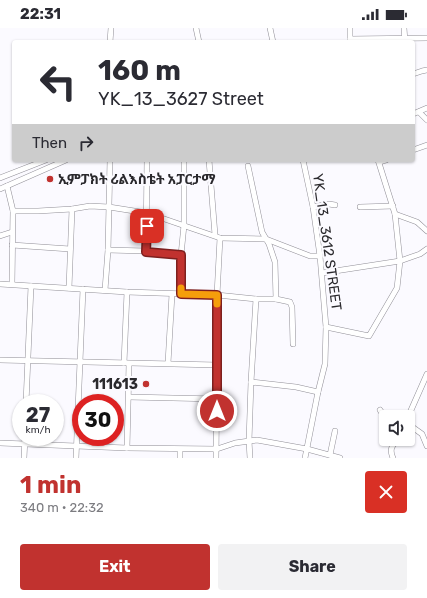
<!DOCTYPE html>
<meta charset="utf-8">
<style>
body{margin:0;font-family:Rubik,"Noto Sans Ethiopic",sans-serif;background:#f2f2f3;color:#2b2b33;height:100vh;display:flex;flex-direction:column;font-size:15px;white-space:nowrap}
*{box-sizing:border-box;margin:0}
p{font-size:13px;color:#7c7c81}
.icon{flex:none;width:22px;height:22px;fill:none;stroke:currentColor;stroke-width:2;stroke-linecap:round;stroke-linejoin:round}
.map{position:relative;height:430px;overflow:hidden}
.panel{display:flex;flex-direction:column;background:#fff;flex:1}
.panel>*{flex:none}
.hud{position:absolute;left:12px;top:12px;width:403px;height:122px;border-radius:4px;box-shadow:0 1px 3px #0004;background:#fff;color:#2b2b33;overflow:hidden}
.controls{position:absolute;left:379px;top:382px;display:grid;gap:8px}
.controls a{display:grid;place-items:center;width:36px;height:36px;border-radius:4px;background:#fff;box-shadow:0 1px 3px #0004;font-size:20px}
.speed{position:absolute;left:12px;top:366px;display:flex;gap:8px;font-size:20px;font-weight:700;text-align:center}
.speed>*{display:grid;place-content:center;width:52px;height:52px;border-radius:50%;background:#fff;box-shadow:0 1px 3px #0004;line-height:1}
.speed small{font-size:10px;font-weight:400}
.speed .limit{border:6px solid #d22;background:#fff;color:#111}
.pin{position:absolute;display:grid;place-items:center;width:34px;height:34px;color:#fff;margin:-17px;border-radius:8px;box-shadow:0 2px 6px #0006}
.me{position:absolute;width:44px;margin:-22px;rotate:0deg;stroke-linejoin:round;filter:drop-shadow(0 0 3px #0008)}
.turn{display:flex;align-items:center;gap:14px;height:84px;padding:0 20px;font-size:18px}
.turn .icon{width:52px;height:52px;stroke-width:2.5}
.turn b{display:block;font-size:28px;line-height:34px}
.then{display:flex;align-items:center;height:38px;padding:0 20px;background:#0003;gap:8px;font-size:15px}
.round{display:grid;place-items:center;flex:none;width:42px;height:42px;border-radius:4px;background:#f2f2f3}
.summary{display:flex;align-items:center;justify-content:space-between;height:68px;padding:0 20px}
h1{font-size:24px;font-weight:700;line-height:30px;color:#c1322f}
.cta{display:flex;gap:8px;margin-top:auto;padding:8px 20px}
.cta a{flex:1;height:46px;border-radius:4px;background:#c1322f;color:#fff;font-size:16px;font-weight:700;line-height:46px;text-align:center}
.cta a+a{background:#f2f2f3;color:#2b2b33}
.status{display:flex;justify-content:space-between;align-items:center;height:28px;padding:0 20px;background:#fff;direction:ltr}
.status svg{height:11px;fill:currentColor}
.map>svg:first-child{display:block}
</style>
<div class="status"><b>22:31</b><svg viewBox="0 0 49 12"><path d="M0 12V9h3v3zM5 12V6h3v6zM10 12V3h3v9zM15 12V0h3v12zM26 1h20v11H26zM47 4h2v5h-2z"/></svg></div>
<div class="map">
<svg width="427" height="430" viewBox="0 0 427 430">
<rect width="100%" height="100%" fill="#fbfaff"/>
<g fill="none" stroke-linecap="round" stroke-linejoin="round">
<defs>
<g id="minor">
<path d="M196,0L199,14"/>
<path d="M270,0L273,14"/>
<path d="M350,0V13"/>
<path d="M404,0L405,14"/>
<path d="M350,11L427,10"/>
<path d="M110,14L111,0"/>
<path d="M413,46L422,43L427,42"/>
<path d="M419,84L427,92"/>
<path d="M413,86L427,80"/>
<path d="M413,122L427,117"/>
<path d="M209,132L215,207"/>
<path d="M303,132L313,179L320,228L326,299L325,336L318,364L305,430"/>
<path d="M379,134L386,132"/>
<path d="M0,150L46,132"/>
<path d="M7,158L13,183"/>
<path d="M0,161L66,132"/>
<path d="M313,179L329,176L335,177"/>
<path d="M360,179L393,178"/>
<path d="M395,186L417,194L427,203"/>
<path d="M0,208L12,204"/>
<path d="M12,217L70,221"/>
<path d="M108,222L146,223L181,227"/>
<path d="M146,223L147,132"/>
<path d="M322,245L400,233L420,226L427,221"/>
<path d="M0,256L127,264L217,267L256,271H276L275,234L269,216L262,204L248,138"/>
<path d="M12,256L13,183H38L72,181L90,178L109,179L147,185L220,210L266,211L310,228H320"/>
<path d="M69,260L72,181"/>
<path d="M105,262L108,222L110,132"/>
<path d="M181,266V227L184,197V132"/>
<path d="M276,271L290,274L292,279L293,316"/>
<path d="M326,299L369,308L397,260L400,233L395,186L378,132"/>
<path d="M0,332L217,337L216,430"/>
<path d="M124,335L127,264"/>
<path d="M168,335L172,266"/>
<path d="M217,337V267L220,210"/>
<path d="M251,354L256,271"/>
<path d="M129,369L217,371"/>
<path d="M26,375L31,258"/>
<path d="M380,382L386,391"/>
<path d="M408,389L427,346"/>
<path d="M408,396L422,406L427,418"/>
<path d="M0,415L127,420L217,421L235,415L257,412L307,421L340,430"/>
<path d="M127,420L129,336"/>
<path d="M330,427L335,403"/>
<path d="M24,430L25,409"/>
<path d="M76,430L83,261"/>
<path d="M180,430V422"/>
<path d="M250,430L249,413L251,354L296,359L318,364"/>
<path d="M393,430C389,421 392,418 398,411"/>
</g>
</defs>
<use href="#minor" stroke="#918f97" stroke-width="6"/>
<use href="#minor" stroke="#fff" stroke-width="5"/>
</g>
<g fill="none" stroke-linecap="round" stroke-linejoin="round">
<defs>
<path id="route" d="M147,198L146,224L181,227V266L217,267V383"/>
</defs>
<use href="#route" stroke="#7d201f" stroke-width="10"/>
<use href="#route" stroke="#c1322f" stroke-width="7"/>
<path stroke="#f59e0b" stroke-width="7" d="M181,260V266L217,267V276"/>
</g>
<g fill="#c1322f" stroke="#fbfaff" stroke-width="1.5">
<circle cx="50" cy="151" r="4"/>
<circle cx="146" cy="356" r="4"/>
</g>
<g text-anchor="middle" dominant-baseline="central" stroke-width="4" stroke-linejoin="round" paint-order="stroke">
<g font-size="14" font-weight="bold" fill="#2a292d" stroke="#fbfaff" text-anchor="start">
<text x="58" y="151">ኢምፓክት ሪልእስቴት አፓርታማ</text>
<text x="138" y="356" text-anchor="end">111613</text>
</g>
<g font-size="14" fill="#2a292d" stroke="#fbfaff">
<text transform="translate(327 214) rotate(82)">YK_13_3612 STREET</text>
</g>
</g>
</svg>
<div class="controls">
<a><svg class="icon" aria-label="sound" viewBox="0 0 24 24"><path d="M4 9h4l5-4v14l-5-4H4zM17 9q2 3 0 6"/></svg></a>
</div>
<div class="speed"><div>27<small>km/h</small></div><div class="limit">30</div></div>
<div class="pin" style="left:147px;top:198px;background:#d93025"><svg class="icon" aria-label="arrive" viewBox="0 0 24 24"><path d="M6 21V4h12l-3 4 3 4H6"/></svg></div>
<svg class="me" style="left:217px;top:383px" viewBox="-20 -20 40 40"><circle r="17" fill="#c1322f" stroke="#fff" stroke-width="3"/><path d="M0-11L8 9 0 5-8 9z" fill="#fff"/></svg>
<div class="hud">
<div class="turn"><svg class="icon" aria-label="left" viewBox="0 0 24 24"><path d="M17 20v-9H6M10 6l-5 5 5 5"/></svg><div><b>160 m</b>YK_13_3627 Street</div></div>
<div class="then">Then<svg class="icon" aria-label="right" viewBox="0 0 24 24"><path d="M7 20v-9h11M14 6l5 5-5 5"/></svg></div>
</div>
</div>
<section class="panel">
<div class="summary"><div><h1>1 min</h1><p>340 m · 22:32</p></div><a class="round" style="background:#d93025;color:#fff"><svg class="icon" aria-label="close" viewBox="0 0 24 24"><path d="M6 6l12 12M18 6L6 18"/></svg></a></div>
<div class="cta"><a>Exit</a><a>Share</a></div>
</section>
